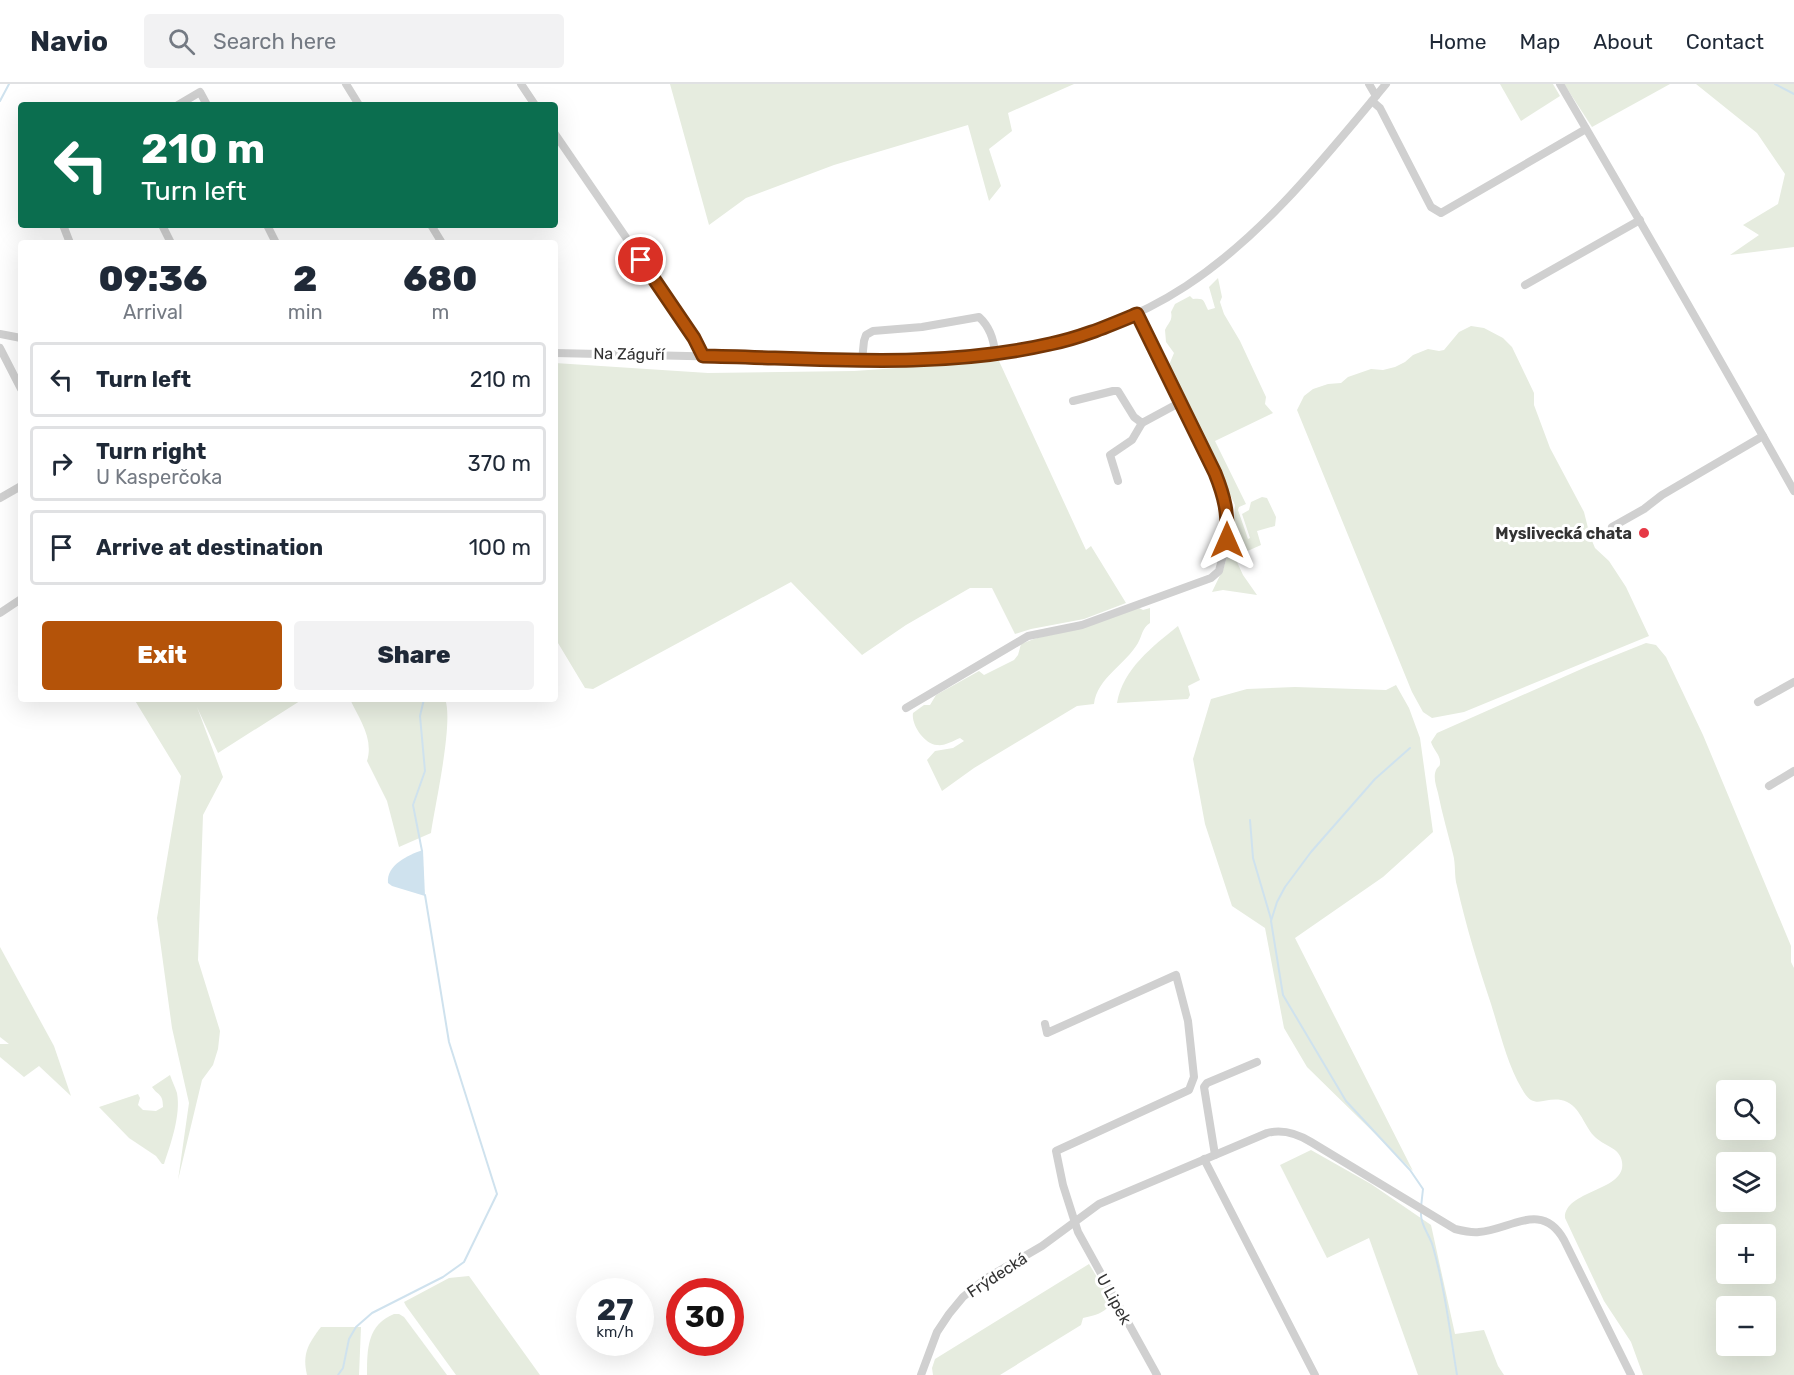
<!DOCTYPE html>
<meta charset="utf-8">
<style>
body{margin:0;font-family:Rubik,sans-serif;background:#f2f2f3;color:#1f2937;height:100vh;display:flex;flex-direction:column;font-size:22px;white-space:nowrap}
*{box-sizing:border-box;margin:0}
p{font-size:20px;color:#747a83}
.icon{flex:none;width:33px;height:33px;fill:none;stroke:currentColor;stroke-width:2;stroke-linecap:round;stroke-linejoin:round}
.map{position:relative;flex:1;overflow:hidden}
.drawer{position:absolute;left:18px;top:156px;width:540px;height:462px;display:flex;flex-direction:column;background:#fff;border-radius:6px;box-shadow:0 6px 24px #0002}
.drawer>*{flex:none}
.banner{position:absolute;left:18px;top:18px;width:540px;height:126px;border-radius:6px;box-shadow:0 6px 24px #0002;background:#0b6e4f;color:#fff;overflow:hidden}
.controls{position:absolute;left:1716px;top:996px;display:grid;gap:12px}
.controls a{display:grid;place-items:center;width:60px;height:60px;border-radius:6px;background:#fff;box-shadow:0 6px 24px #0002;font-size:30px}
.speed{position:absolute;left:576px;top:1194px;display:flex;gap:12px;font-size:30px;font-weight:700;text-align:center}
.speed>*{display:grid;place-content:center;width:78px;height:78px;border-radius:50%;background:#fff;box-shadow:0 6px 24px #0002;line-height:1}
.speed small{font-size:15px;font-weight:400}
.speed .limit{border:9px solid #d22;background:#fff;color:#111}
.pin{position:absolute;display:grid;place-items:center;width:51px;height:51px;color:#fff;margin:-26px;border:3px solid #fff;border-radius:50%;box-shadow:0 2px 6px #0007}
.me{position:absolute;width:66px;margin:-33px;rotate:0deg;stroke-linejoin:round;filter:drop-shadow(0 0 4px #0008)}
.turn{display:flex;align-items:center;gap:21px;height:126px;padding:0 24px;font-size:27px}
.turn .icon{width:78px;height:78px;stroke-width:2.5}
.turn b{display:block;font-size:42px;line-height:51px}
.eta{display:flex;justify-content:space-evenly;align-items:center;height:102px;text-align:center}
.eta b{font-size:36px;font-weight:800;line-height:42px}
.button{display:flex;gap:12px;margin-top:auto;padding:12px 24px}
.button a{flex:1;height:69px;border-radius:6px;background:#b45309;color:#fff;font-size:24px;font-weight:800;line-height:69px;text-align:center}
.button a+a{background:#f2f2f3;color:#1f2937}
ul{padding:0;list-style:none}
li{display:flex;align-items:center;gap:18px;height:75px;margin:0 12px 9px;padding:0 12px;border:3px solid #e0e1e3;border-radius:6px}
li div{flex:1}
li b{display:block;font-size:22px}
li em{font-style:normal}
header{display:flex;align-items:center;gap:36px;box-sizing:border-box;height:84px;padding:0 30px;background:#fff;border-bottom:2px solid #e0e1e3}
header strong{font-size:28px}
nav{display:flex;gap:33px;margin-inline-start:auto;font-size:21px}
.search{width:420px;height:54px;background:#f2f2f3;display:flex;align-items:center;gap:15px;box-sizing:border-box;padding:0 21px;border-radius:6px;color:#747a83;font-size:22px}
.map>svg:first-child{display:block}
</style>
<header>
<strong>Navio</strong>
<div class="search"><svg class="icon" aria-label="search" viewBox="0 0 24 24"><circle cx="10" cy="10" r="6"/><path d="M15 15l6 6"/></svg>Search here</div>
<nav><a>Home</a><a>Map</a><a>About</a><a>Contact</a></nav>
</header>
<div class="map">
<svg width="1794" height="1291" viewBox="0 0 1794 1291">
<rect width="100%" height="100%" fill="#fff"/>
<g fill="#e6ecdf" fill-rule="evenodd">
<path d="M670,0H1074L1008,29L1012,47L989,65L1001,102L989,117L968,41L834,81L746,114L709,141Z"/>
<path d="M1500,0H1553L1560,12L1521,37Z"/>
<path d="M1564,0H1670L1592,43Z"/>
<path d="M1696,0H1794V163L1730,171L1759,151L1743,141L1778,120L1785,90L1757,49Z"/>
<path d="M1218,194L1222,213L1220,218L1224,230L1240,257L1266,313L1265,320L1273,329L1215,357L1246,420L1239,423L1238,426L1248,455L1250,454L1242,430L1249,426L1251,418L1262,413L1267,414L1276,433L1275,442L1257,447L1261,461L1243,469L1237,478L1243,491L1257,511L1223,506L1212,508L1224,483L1233,452L1235,421L1169,281L1174,269L1166,258L1165,246C1168,239 1173,237 1171,228L1175,220L1190,212L1193,215C1205,214 1203,216 1208,226L1215,224L1209,203Z"/>
<path d="M1471,242L1484,244L1503,254L1512,263L1534,309V321L1550,364L1584,428L1590,452L1595,464L1609,477L1626,503L1649,552L1464,628L1432,634L1423,628L1412,608L1297,326L1304,312L1313,305L1328,300L1341,299L1348,293L1371,285L1383,286L1395,283L1405,278L1413,271L1428,265L1439,267L1444,266L1459,248Z"/>
<path d="M999,277L1086,466L1091,462L1126,519L1084,535L1031,545L1015,550L992,504H970L906,541L862,571L791,498L593,605L585,604L555,554V279L708,289L854,287Z"/>
<path d="M1139,524L1143,526L1150,524V539C1142,544 1142,552 1138,559C1126,580 1097,594 1094,620L1077,622L974,684L942,707L927,676L935,667L953,664L964,657L960,654C953,657 945,662 937,661C924,660 911,640 913,629L924,621H930L936,611L979,587L984,591L1014,576L1018,571L1021,560L1034,555Z"/>
<path d="M1178,542L1200,596L1188,602L1190,611L1188,615L1117,619C1123,585 1152,563 1178,542Z"/>
<path d="M1646,559L1656,561L1666,573L1703,651L1791,862V878L1794,884V1291H1643L1631,1258L1604,1217L1565,1134C1564,1106 1627,1107 1622,1078C1620,1063 1603,1062 1594,1052C1583,1040 1579,1019 1561,1016C1543,1013 1534,1027 1522,1005C1507,980 1500,948 1491,920C1478,881 1466,842 1457,802C1454,792 1456,781 1453,770C1448,750 1442,729 1438,709C1436,702 1433,693 1436,686C1438,682 1440,683 1440,679C1441,672 1433,665 1431,658L1437,649L1586,583ZM1726,1006H1766V1046H1726ZM1726,1078H1766V1118H1726ZM1726,1150H1766V1190H1726ZM1726,1222H1766V1262H1726Z"/>
<path d="M1396,601L1409,624L1420,654L1433,748L1383,793L1295,854L1413,1087L1307,983L1284,944L1265,844L1232,822L1205,740L1193,675L1211,615L1247,605L1295,603L1386,606Z"/>
<path d="M134,615H303L218,669L197,623L223,693L203,731L198,876L220,947L218,965L213,981L202,996L178,1096L189,1019L172,944L157,834L181,692Z"/>
<path d="M350,615H445C454,637 435,721 431,749L399,763L387,717L367,677C374,654 359,635 350,615Z"/>
<path d="M0,863L54,962L71,1012L39,982L24,993L0,973V960H9L0,953Z"/>
<path d="M170,991C172,997 175,1003 177,1009C181,1031 171,1059 164,1080H162L156,1072L129,1054L99,1023L138,1010L140,1014L138,1021L143,1026L156,1027L163,1023C163,1009 158,1012 152,1003Z"/>
<path d="M1311,1066L1371,1100L1431,1141L1455,1250L1484,1246L1498,1282L1504,1291H1418L1369,1154L1327,1174L1280,1081Z"/>
<path d="M1089,1180L1111,1216V1220C1103,1230 1095,1231 1083,1234L1081,1241L1000,1291H933L932,1284L935,1275Z"/>
<path d="M469,1192L540,1291H456L406,1222L404,1218L449,1194Z"/>
<path d="M394,1230H399L404,1233L447,1291H367C367,1265 367,1241 394,1230Z"/>
<path d="M321,1243H361L359,1291H307C302,1270 308,1260 321,1243Z"/>
</g>
<path fill="#cfe2ee" d="M423,766L425,812L392,802L388,799C386,781 408,771 423,766Z"/>
<g fill="none" stroke-linecap="round" stroke-linejoin="round">
<g stroke="#cfe2ee" stroke-width="2">
<path d="M1775,0L1794,10"/>
<path d="M0,17L9,0"/>
<path d="M1410,664L1375,695L1311,768L1285,803L1277,818L1271,837L1283,911L1346,1017L1410,1086L1423,1105L1421,1123"/>
<path d="M1250,736L1253,774L1271,835"/>
<path d="M422,767L413,721L425,687L420,632L424,615"/>
<path d="M1421,1129C1420,1141 1430,1151 1433,1163C1445,1205 1450,1248 1457,1291"/>
<path d="M338,1291L343,1284L349,1255L356,1243L372,1229L443,1193L464,1178L497,1110L449,958L425,811"/>
</g>
<g stroke="#d0d0d0" stroke-width="8">
<path d="M346,0L359,21"/>
<path d="M521,0L535,21"/>
<path d="M1369,0L1376,12"/>
<path d="M1560,0C1639,135 1717,270 1794,407"/>
<path d="M1372,17L1380,24L1431,123L1441,129L1586,45"/>
<path d="M178,21L200,8L207,21"/>
<path d="M555,50L695,254L703,272"/>
<path d="M63,141L70,159"/>
<path d="M162,141L171,159"/>
<path d="M267,141L276,159"/>
<path d="M431,141L442,159"/>
<path d="M1525,201L1640,136"/>
<path d="M0,250L21,254"/>
<path d="M0,264L21,305"/>
<path d="M555,269C628,270 701,272 775,274C918,278 1061,284 1186,202C1265,150 1326,72 1386,0"/>
<path d="M862,276L864,257L866,251L873,247L922,243L979,233C990,243 994,255 995,270"/>
<path d="M1073,317L1113,307H1118L1134,333L1142,339L1179,319"/>
<path d="M1118,397L1110,371L1132,356L1142,339"/>
<path d="M0,414L21,402"/>
<path d="M1612,443L1644,425L1662,411L1763,352"/>
<path d="M0,529L21,515"/>
<path d="M1758,618L1794,598"/>
<path d="M906,624L1028,552L1082,541L1211,494L1219,487L1227,456L1228,430L1224,412L1215,389L1137,230"/>
<path d="M1769,702L1794,687"/>
<path d="M1045,940L1047,949L1176,891L1188,937L1194,993L1189,1006L1056,1067L1063,1101L1078,1148L1157,1291"/>
<path d="M1215,1071L1204,1003L1207,999L1257,978"/>
<path d="M1204,1075L1315,1291"/>
<path d="M921,1291L937,1248L949,1230L963,1213L985,1195L1042,1162L1099,1120L1267,1049C1282,1045 1298,1050 1311,1058L1455,1145C1463,1147 1471,1149 1479,1148C1510,1146 1542,1116 1564,1156L1631,1291"/>
</g>
</g>
<g fill="none" stroke-linecap="round" stroke-linejoin="round">
<defs>
<path id="route" d="M641,176L694,254L703,272C818,274 936,286 1050,260C1080,254 1108,242 1137,230L1215,389C1225,414 1228,429 1227,456"/>
</defs>
<use href="#route" stroke="#753606" stroke-width="15"/>
<use href="#route" stroke="#b45309" stroke-width="10"/>
</g>
<circle fill="#e63946" stroke="#fff" stroke-width="2" cx="1644" cy="449" r="6"/>
<g text-anchor="middle" dominant-baseline="central" stroke-width="6" stroke-linejoin="round" paint-order="stroke">
<g font-size="16" fill="#333" stroke="#fff">
<text transform="translate(629 270) rotate(1)">Na Záguří</text>
<text transform="translate(997 1191) rotate(-33)">Frýdecká</text>
<text transform="translate(1114 1215) rotate(61)">U Lipek</text>
</g>
<g font-size="16" font-weight="bold" fill="#333" stroke="#fff" text-anchor="end">
<text x="1632" y="449">Myslivecká chata</text>
</g>
</g>
</svg>
<div class="controls">
<a><svg class="icon" aria-label="search" viewBox="0 0 24 24"><circle cx="10" cy="10" r="6"/><path d="M15 15l6 6"/></svg></a>
<a><svg class="icon" aria-label="layers" viewBox="0 0 24 24"><path d="M12 4l9 5-9 5-9-5zM3 14l9 5 9-5"/></svg></a>
<a>+</a>
<a>−</a>
</div>
<div class="speed"><div>27<small>km/h</small></div><div class="limit">30</div></div>
<div class="pin" style="left:641px;top:176px;background:#d93025"><svg class="icon" aria-label="arrive" viewBox="0 0 24 24"><path d="M6 21V4h12l-3 4 3 4H6"/></svg></div>
<svg class="me" style="left:1227px;top:456px" viewBox="-20 -20 40 40"><path d="M0-17L14 15 0 8-14 15z" fill="#b45309" stroke="#fff" stroke-width="4"/></svg>
<div class="banner">
<div class="turn"><svg class="icon" aria-label="left" viewBox="0 0 24 24"><path d="M17 20v-9H6M10 6l-5 5 5 5"/></svg><div><b>210 m</b>Turn left</div></div>
</div>
<section class="drawer">
<div class="eta">
<div><b>09:36</b><p>Arrival</p></div>
<div><b>2</b><p>min</p></div>
<div><b>680</b><p>m</p></div>
</div>
<ul>
<li><svg class="icon" aria-label="left" viewBox="0 0 24 24"><path d="M17 20v-9H6M10 6l-5 5 5 5"/></svg><div><b>Turn left</b></div><em>210 m</em></li>
<li><svg class="icon" aria-label="right" viewBox="0 0 24 24"><path d="M7 20v-9h11M14 6l5 5-5 5"/></svg><div><b>Turn right</b><p>U Kasperčoka</p></div><em>370 m</em></li>
<li><svg class="icon" aria-label="arrive" viewBox="0 0 24 24"><path d="M6 21V4h12l-3 4 3 4H6"/></svg><div><b>Arrive at destination</b></div><em>100 m</em></li>
</ul>
<div class="button"><a>Exit</a><a>Share</a></div>
</section>
</div>
